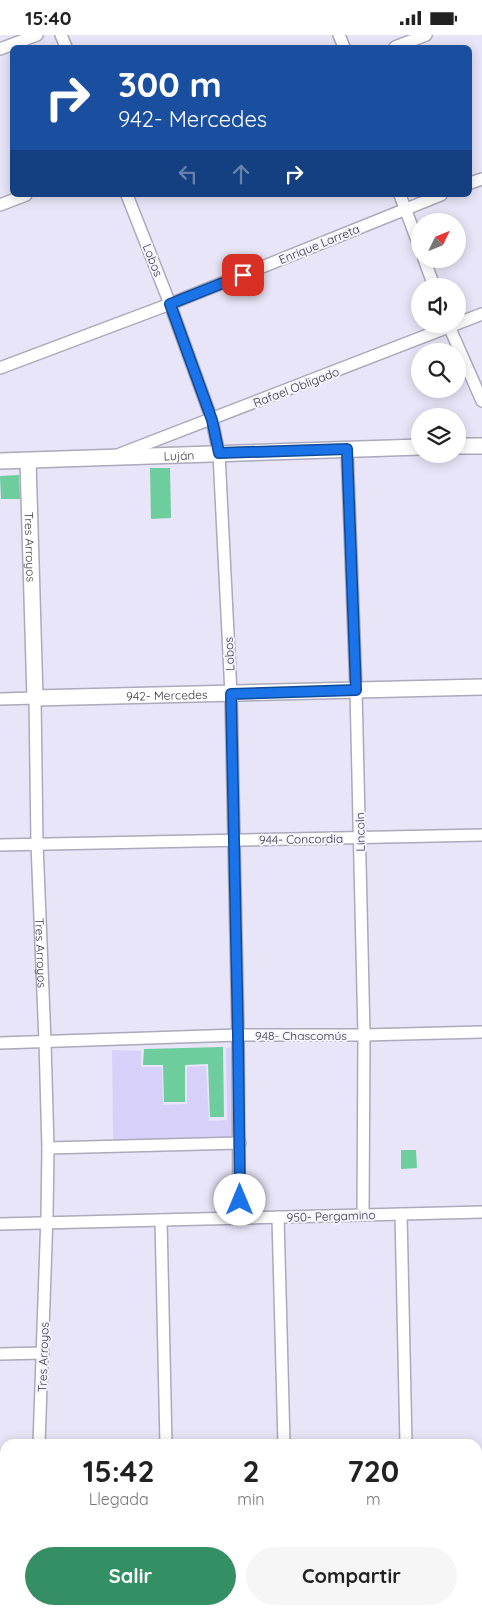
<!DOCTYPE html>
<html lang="es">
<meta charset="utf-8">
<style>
body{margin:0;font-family:Quicksand,sans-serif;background:#f6f6f6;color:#222;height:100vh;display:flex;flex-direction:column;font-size:19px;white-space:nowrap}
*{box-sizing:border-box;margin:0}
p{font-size:16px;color:#767676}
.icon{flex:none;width:28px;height:28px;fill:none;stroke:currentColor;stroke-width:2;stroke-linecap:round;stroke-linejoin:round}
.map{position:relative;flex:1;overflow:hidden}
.drawer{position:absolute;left:0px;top:1404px;width:482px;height:176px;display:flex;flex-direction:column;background:#fff;border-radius:15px 15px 0 0;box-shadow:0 2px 12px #0003}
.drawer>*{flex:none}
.top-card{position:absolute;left:10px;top:10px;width:462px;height:152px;border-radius:8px;box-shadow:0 2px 12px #0003;background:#1a4fa0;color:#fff;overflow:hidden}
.needle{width:32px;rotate:47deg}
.buttons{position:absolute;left:411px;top:178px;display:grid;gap:10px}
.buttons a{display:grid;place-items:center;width:55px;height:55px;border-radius:50%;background:#fff;box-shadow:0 2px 12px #0003;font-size:25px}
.pin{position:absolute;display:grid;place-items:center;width:42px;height:42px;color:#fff;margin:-21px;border-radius:10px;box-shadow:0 2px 8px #0006}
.me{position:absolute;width:55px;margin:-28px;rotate:0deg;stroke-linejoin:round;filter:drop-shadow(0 0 4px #0008)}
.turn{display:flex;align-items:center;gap:18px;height:105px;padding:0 25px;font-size:22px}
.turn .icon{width:65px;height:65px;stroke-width:2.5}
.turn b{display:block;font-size:35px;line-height:42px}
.lanes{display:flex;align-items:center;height:48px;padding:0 25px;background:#0003;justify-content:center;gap:25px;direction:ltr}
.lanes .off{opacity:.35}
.eta{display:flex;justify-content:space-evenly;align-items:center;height:85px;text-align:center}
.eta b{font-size:30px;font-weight:700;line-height:35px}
.primary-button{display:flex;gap:10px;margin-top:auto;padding:10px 25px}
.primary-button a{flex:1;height:58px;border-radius:30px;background:#348f65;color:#fff;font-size:20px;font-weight:700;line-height:58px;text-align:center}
.primary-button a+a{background:#f6f6f6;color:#222}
.status{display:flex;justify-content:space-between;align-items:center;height:35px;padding:0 25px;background:#fff;direction:ltr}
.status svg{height:14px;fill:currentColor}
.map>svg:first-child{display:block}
</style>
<div class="status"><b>15:40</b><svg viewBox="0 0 49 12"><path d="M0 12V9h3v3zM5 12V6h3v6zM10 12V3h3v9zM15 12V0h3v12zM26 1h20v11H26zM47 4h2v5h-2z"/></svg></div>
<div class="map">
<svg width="482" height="1579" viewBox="0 0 482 1579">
<rect width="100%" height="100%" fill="#e7e5f7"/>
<path fill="#d7d1f9" d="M233,1012L234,1103L113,1105L112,1015L141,1016V1032H162L163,1070L187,1069V1032L206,1031L209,1086L227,1085L226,1013Z"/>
<g fill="#6dcd9d">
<path d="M150,433H170L171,483L151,484Z"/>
<path d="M19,440L20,464H1L0,441Z"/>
<path d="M223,1012L224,1082H210L208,1029L185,1030V1067H164L163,1030H143L144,1014Z"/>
<path d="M401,1115H416L417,1133L401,1134Z"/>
</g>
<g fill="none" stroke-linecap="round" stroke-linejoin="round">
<defs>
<g id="minor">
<path d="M61,0L66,12"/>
<path d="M339,0L344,12"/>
<path d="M395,12L426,0"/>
<path d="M0,14L37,0"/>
<path d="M470,148L482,144"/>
<path d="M127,160L170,269L212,385L219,419L231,659L238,1000L239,1184"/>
<path d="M400,160L420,213"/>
<path d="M0,170L26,160"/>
<path d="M424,224L434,251"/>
<path d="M448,289L482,366"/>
<path d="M0,333L170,269L441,160"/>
<path d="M347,414L356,655L364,1000L363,1180"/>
<path d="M120,419L482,279"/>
<path id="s1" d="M0,664L35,663L37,809L45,1007L48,1113L47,1180L39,1409"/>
<path d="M0,810L482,800"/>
<path d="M0,1008L238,1000H364L482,997"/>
<path d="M48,1113L240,1108"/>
<path d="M401,1179L406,1409"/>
<path d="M278,1182L284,1409"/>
<path d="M161,1185L166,1409"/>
<path d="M0,1189L482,1177"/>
<path d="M0,1319L43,1318"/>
<path d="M478,1436H482"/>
<path d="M0,1446L5,1445"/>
</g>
<g id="secondary">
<path d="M458,411H482"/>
<path id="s2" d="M0,426L420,412"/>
<path id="s3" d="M28,426L35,663L482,652"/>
</g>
</defs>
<use href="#minor" stroke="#aba9ba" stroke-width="14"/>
<use href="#secondary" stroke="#aba9ba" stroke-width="18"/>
<use href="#minor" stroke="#fff" stroke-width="11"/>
<use href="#secondary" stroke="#fff" stroke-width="15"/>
</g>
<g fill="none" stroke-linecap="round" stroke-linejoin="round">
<defs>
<path id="route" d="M240,1165L238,1000L231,659L356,655L347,414L219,418L212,385L170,269L243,240"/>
</defs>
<use href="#route" stroke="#114b97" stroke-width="12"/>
<use href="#route" stroke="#1a73e8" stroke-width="9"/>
</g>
<g text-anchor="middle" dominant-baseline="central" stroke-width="4" stroke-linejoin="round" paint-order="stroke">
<g font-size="12" fill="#37363d" stroke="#f5f3fe">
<text transform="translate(319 209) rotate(-22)">Enrique Larreta</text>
<text transform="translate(153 225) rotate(68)">Lobos</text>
<text transform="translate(296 352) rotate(-21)">Rafael Obligado</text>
<text stroke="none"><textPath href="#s2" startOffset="179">Luján</textPath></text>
<text stroke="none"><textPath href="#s3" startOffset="86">Tres Arroyos</textPath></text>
<text transform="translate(229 619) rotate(-93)">Lobos</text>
<text stroke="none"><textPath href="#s3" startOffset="369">942- Mercedes</textPath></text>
<text transform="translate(360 797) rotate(-91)">Lincoln</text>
<text transform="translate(301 804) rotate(-1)">944- Concordia</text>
<text stroke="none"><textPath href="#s1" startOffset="290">Tres Arroyos</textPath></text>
<text x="301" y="1000">948- Chascomús</text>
<text transform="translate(331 1181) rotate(-2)">950- Pergamino</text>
<text transform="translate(43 1322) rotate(-88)">Tres Arroyos</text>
</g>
</g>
</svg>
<div class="buttons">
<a><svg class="needle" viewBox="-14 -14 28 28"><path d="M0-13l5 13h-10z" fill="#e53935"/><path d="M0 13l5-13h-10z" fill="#767676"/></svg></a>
<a><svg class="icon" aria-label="sound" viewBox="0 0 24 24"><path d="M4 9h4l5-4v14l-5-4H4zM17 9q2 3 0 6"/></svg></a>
<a><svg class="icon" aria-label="search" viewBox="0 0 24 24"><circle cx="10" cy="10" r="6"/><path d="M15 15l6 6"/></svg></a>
<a><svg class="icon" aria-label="layers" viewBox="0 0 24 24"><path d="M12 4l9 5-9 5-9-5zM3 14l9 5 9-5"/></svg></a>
</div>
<div class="pin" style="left:243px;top:240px;background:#d93025"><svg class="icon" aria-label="arrive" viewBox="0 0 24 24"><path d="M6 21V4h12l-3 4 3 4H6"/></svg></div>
<svg class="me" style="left:240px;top:1165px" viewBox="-20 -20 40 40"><circle r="19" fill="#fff"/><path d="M0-13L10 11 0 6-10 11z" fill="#1a73e8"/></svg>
<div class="top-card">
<div class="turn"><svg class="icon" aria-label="right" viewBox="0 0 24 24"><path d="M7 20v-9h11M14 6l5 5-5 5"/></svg><div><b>300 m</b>942- Mercedes</div></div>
<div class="lanes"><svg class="icon off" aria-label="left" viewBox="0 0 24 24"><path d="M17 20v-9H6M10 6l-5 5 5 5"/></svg><svg class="icon off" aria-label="ahead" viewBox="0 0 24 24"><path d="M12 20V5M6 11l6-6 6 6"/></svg><svg class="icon" aria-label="right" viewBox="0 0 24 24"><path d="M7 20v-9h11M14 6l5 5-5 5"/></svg></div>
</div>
<section class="drawer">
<div class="eta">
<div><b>15:42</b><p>Llegada</p></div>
<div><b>2</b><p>min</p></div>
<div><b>720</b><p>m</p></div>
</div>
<div class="primary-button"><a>Salir</a><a>Compartir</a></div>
</section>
</div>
